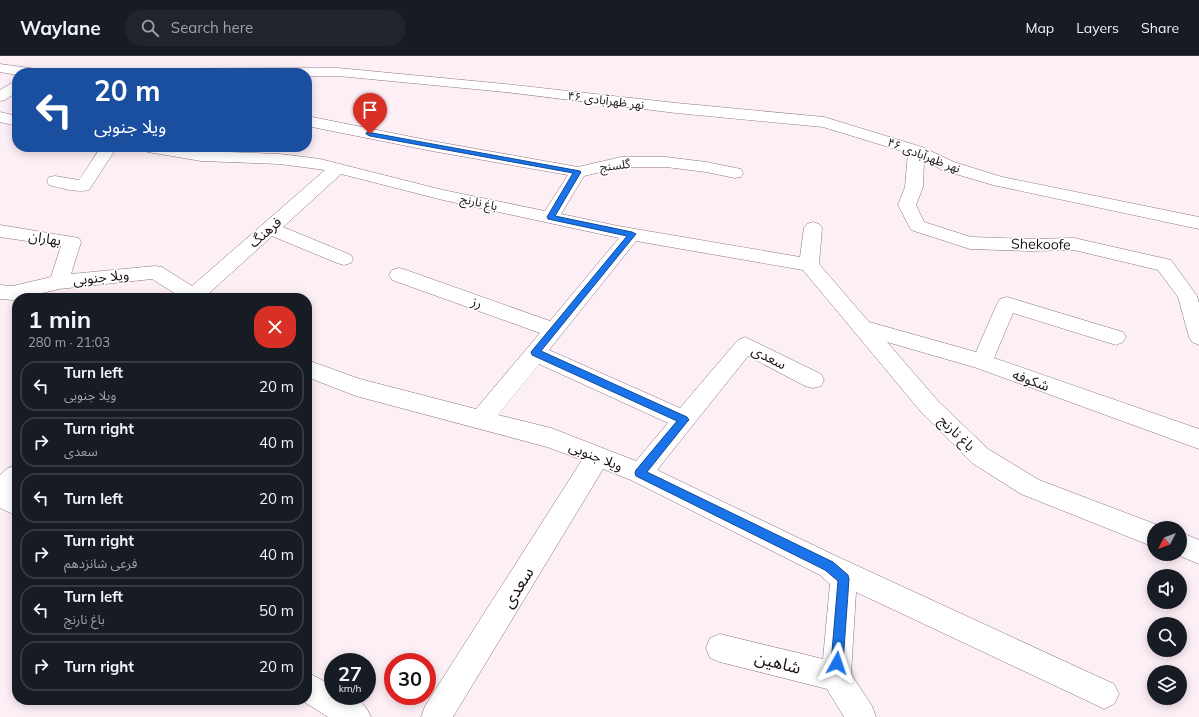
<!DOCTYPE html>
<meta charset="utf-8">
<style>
body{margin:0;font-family:Mulish,"Noto Sans Arabic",sans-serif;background:#20242c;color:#f1f3f6;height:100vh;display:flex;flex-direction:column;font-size:15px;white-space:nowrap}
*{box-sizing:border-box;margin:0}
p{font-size:13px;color:#9ea1a6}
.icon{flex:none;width:22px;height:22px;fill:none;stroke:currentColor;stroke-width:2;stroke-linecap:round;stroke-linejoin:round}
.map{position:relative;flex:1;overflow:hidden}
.drawer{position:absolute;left:12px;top:237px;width:300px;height:412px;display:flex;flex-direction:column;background:#171b24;border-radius:16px;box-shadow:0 2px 10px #0003}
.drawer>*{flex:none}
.top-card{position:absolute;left:12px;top:12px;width:300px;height:84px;border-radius:16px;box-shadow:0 2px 10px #0003;background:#1a4fa0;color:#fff;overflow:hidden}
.needle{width:26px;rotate:228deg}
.buttons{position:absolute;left:1147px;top:465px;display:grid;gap:8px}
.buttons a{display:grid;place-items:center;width:40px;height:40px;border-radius:50%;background:#171b24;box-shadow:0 2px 10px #0003;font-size:20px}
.speed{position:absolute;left:324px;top:597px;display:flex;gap:8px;font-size:20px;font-weight:700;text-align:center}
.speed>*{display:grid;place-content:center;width:52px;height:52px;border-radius:50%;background:#171b24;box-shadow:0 2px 10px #0003;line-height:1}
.speed small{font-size:10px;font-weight:400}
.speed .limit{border:6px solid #d22;background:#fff;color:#111}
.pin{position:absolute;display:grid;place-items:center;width:34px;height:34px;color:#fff;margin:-41px -17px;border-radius:50% 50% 50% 0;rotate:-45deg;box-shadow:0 0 4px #0007}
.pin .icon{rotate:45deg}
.me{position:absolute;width:44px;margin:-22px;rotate:5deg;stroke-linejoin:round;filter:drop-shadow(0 0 3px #0008)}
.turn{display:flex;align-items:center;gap:14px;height:84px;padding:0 16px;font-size:18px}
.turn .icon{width:52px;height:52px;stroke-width:2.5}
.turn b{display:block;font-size:28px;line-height:34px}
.round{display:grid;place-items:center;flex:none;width:42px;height:42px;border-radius:16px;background:#20242c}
.overview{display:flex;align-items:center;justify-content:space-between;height:68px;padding:0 16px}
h1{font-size:24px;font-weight:700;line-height:30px}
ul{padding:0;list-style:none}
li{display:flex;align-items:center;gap:12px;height:50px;margin:0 8px 6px;padding:0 8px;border:2px solid #363941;border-radius:16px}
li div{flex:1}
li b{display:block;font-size:15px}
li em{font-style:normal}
header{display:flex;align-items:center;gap:24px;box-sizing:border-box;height:56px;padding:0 20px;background:#171b24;border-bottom:1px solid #363941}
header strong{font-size:19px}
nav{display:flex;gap:22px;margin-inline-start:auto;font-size:14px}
.search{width:280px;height:36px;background:#20242c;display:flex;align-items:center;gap:10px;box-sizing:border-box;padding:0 14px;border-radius:16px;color:#9ea1a6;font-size:15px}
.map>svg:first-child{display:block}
</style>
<header>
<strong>Waylane</strong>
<div class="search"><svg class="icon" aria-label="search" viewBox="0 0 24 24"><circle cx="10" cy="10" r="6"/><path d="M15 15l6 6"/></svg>Search here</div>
<nav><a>Map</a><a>Layers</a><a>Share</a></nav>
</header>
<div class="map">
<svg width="1199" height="661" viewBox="0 0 1199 661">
<rect width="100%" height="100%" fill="#fceff6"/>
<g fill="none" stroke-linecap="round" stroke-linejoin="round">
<defs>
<g id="minor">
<path d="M0,8L37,13L338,12L505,28L676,47L824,61L922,91L954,106L1002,121L1199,161V173L993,129L942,114L924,104L923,131L916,149L924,166L971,181L1030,183L1074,182L1171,204L1197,240L1199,247V289L1192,286L1189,281L1178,241L1158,214L1074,194L1030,195L970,193L911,174L898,149L905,131L908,97L823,71L676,57L505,36L338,20H307V17H17V19L0,16Z"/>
<path d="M17,26V36L5,44L0,45V34L12,27Z"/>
<path d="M0,56L17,60V70L0,66Z"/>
<path d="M307,60L432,85L578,111L621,101H666L706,106L741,113L743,117L741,121L735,122L706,116L666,111H621L584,120L561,158L618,170L800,201L804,172L807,168L813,166L819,168L822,172L819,208L869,266L976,296L997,248L1000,243L1007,241L1123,276L1126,281L1123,286L1116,289L1013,257L994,302L1199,373V393L977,312L887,286L938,345L988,393L1039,424L1163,471L1164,472H1154V491L1021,438L972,407L922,357L803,214L636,185L549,294L680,352L738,284L745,281L821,318L824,324L821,330L813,332L805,330L748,300L657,414L836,500L1114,628L1119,638L1114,648L1104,653L1094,648L856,536L851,618L872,650L876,661H844L827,633L720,606L710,602L706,592L710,582L720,578L823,603L830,528L820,519L631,424L603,413L453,661H421L425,650L582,404L547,391L356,340L307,321V304L360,323L476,353L540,277L392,224L389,219L392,214L399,212L406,214L550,265L619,182L443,144L341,118L283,171L351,199L353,203L351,207L344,209L337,207L272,180L206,240L207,242H182L152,223L59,233L13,244L0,243V229L13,230L51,221L61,190L0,181V169L79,182L81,186L71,218L155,210L162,211L192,230L325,114L280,108L201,105L148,96L142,94L140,91H177L201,95L280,98L320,103L443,134L545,155L568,119L432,95L307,70ZM539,308L668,367L636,405L551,372L498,359Z"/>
<path d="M101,91H117L89,134C77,137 61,132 49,129L47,125L49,121L55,120L79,124Z"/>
<path d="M17,409V434L16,435L17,436V460L0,452V419L8,412Z"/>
<path d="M1180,476L1199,484V508L1175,498H1180Z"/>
<path d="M307,616L333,630V640C352,640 363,642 371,661H328L301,644H307Z"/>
</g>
</defs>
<use href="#minor" stroke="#8f7383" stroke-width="1"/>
<use href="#minor" fill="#fff" fill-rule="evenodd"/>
</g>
<path fill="#1a73e8" stroke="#114b97" d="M367,76L580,115L581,116L555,160L632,176L636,178L541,295L687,361L689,364L687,366L647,416L833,506L848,519L849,523L843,607L841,611L837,613L832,611L831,607L838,525L825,514L636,420L635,417L636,414L677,365L532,299L531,296L627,180L548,163L547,161L573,117L370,80L366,78Z"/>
<g text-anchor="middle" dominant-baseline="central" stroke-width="3" stroke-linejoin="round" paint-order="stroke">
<g font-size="12" fill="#1b1117" stroke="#fff">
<text transform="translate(606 44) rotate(7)">نهر ظهرآبادی ۴۶</text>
<text transform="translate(924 99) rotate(21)">نهر ظهرآبادی ۴۶</text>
<text transform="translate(615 109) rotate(-7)">گلسنج</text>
<text transform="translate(479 146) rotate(12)">باغ نارنج</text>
</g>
<g font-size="14" fill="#1b1117" stroke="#fff">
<text transform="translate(265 176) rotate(-41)">فرهنگ</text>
<text transform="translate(45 182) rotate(9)">بهاران</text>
<text transform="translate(1041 188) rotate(1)">Shekoofe</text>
<text transform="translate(101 221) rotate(-6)">ویلا جنوبی</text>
<text transform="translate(477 246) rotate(20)">رز</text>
<text transform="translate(769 301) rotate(27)">سعدی</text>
<text transform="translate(1031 324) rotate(20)">شکوفه</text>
<text transform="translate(957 377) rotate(44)">باغ نارنج</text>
<text transform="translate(596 400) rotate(22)">ویلا جنوبی</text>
</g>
<g font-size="17" fill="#1b1117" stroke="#fff">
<text transform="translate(517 531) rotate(-58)">سعدی</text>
<text transform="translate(778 606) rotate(14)">شاهین</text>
</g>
</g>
</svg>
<div class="buttons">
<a><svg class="needle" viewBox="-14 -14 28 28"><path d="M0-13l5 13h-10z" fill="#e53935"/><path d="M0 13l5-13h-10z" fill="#9ea1a6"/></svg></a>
<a><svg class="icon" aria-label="sound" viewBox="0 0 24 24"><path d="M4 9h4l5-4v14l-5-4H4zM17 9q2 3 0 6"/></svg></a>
<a><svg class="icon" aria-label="search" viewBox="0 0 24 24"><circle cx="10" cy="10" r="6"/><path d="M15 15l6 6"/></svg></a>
<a><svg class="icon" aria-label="layers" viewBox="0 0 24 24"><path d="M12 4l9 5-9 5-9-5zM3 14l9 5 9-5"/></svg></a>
</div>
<div class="speed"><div>27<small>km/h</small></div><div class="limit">30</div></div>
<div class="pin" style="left:370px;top:78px;background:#d93025"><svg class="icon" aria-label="arrive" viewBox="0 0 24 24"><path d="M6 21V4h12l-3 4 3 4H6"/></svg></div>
<svg class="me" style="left:837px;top:607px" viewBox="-20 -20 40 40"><path d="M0-17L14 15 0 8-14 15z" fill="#1a73e8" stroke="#fff" stroke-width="4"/></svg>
<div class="top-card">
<div class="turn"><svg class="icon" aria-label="left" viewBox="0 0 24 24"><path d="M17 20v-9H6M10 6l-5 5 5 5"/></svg><div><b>20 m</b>ویلا جنوبی</div></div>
</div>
<section class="drawer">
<div class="overview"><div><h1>1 min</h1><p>280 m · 21:03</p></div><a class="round" style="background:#d93025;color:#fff"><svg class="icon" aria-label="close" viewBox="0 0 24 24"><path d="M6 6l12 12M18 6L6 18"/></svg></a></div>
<ul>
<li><svg class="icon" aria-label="left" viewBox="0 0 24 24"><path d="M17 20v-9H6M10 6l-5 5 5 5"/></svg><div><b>Turn left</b><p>ویلا جنوبی</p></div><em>20 m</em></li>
<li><svg class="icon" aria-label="right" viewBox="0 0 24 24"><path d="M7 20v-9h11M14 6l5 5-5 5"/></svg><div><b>Turn right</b><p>سعدی</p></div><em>40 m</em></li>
<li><svg class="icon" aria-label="left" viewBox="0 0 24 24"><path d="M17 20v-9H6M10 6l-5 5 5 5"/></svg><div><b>Turn left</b></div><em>20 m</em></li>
<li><svg class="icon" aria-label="right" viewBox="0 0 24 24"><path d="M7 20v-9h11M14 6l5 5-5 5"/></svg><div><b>Turn right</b><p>فرعی شانزدهم</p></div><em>40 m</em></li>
<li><svg class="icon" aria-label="left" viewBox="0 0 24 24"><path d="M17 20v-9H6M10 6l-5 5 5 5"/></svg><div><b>Turn left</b><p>باغ نارنج</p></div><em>50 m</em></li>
<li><svg class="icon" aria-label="right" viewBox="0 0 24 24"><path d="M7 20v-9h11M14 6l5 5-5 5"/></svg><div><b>Turn right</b></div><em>20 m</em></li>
</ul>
</section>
</div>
